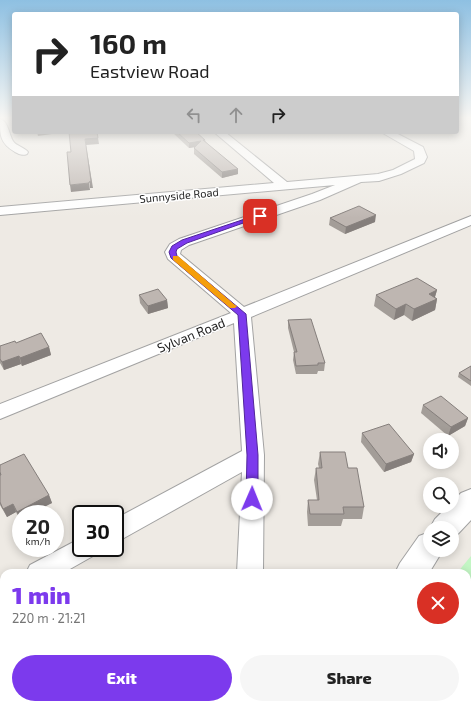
<!DOCTYPE html>
<meta charset="utf-8">
<style>
body{margin:0;font-family:"Exo 2",sans-serif;background:#f6f6f6;color:#222;height:100vh;display:flex;flex-direction:column;font-size:15px;white-space:nowrap}
*{box-sizing:border-box;margin:0}
p{font-size:13px;color:#767676}
.icon{flex:none;width:22px;height:22px;fill:none;stroke:currentColor;stroke-width:2;stroke-linecap:round;stroke-linejoin:round}
.map{position:relative;flex:1;overflow:hidden}
.side{position:absolute;left:0px;top:569px;width:471px;height:140px;display:flex;flex-direction:column;background:#fff;border-radius:12px 12px 0 0;box-shadow:0 2px 10px #0003}
.side>*{flex:none}
.top-card{position:absolute;left:12px;top:12px;width:447px;height:122px;border-radius:4px;box-shadow:0 2px 10px #0003;background:#fff;color:#222;overflow:hidden}
.tools{position:absolute;left:423px;top:433px;display:grid;gap:8px}
.tools a{display:grid;place-items:center;width:36px;height:36px;border-radius:50%;background:#fff;box-shadow:0 2px 10px #0003;font-size:20px}
.speed{position:absolute;left:12px;top:505px;display:flex;gap:8px;font-size:20px;font-weight:700;text-align:center}
.speed>*{display:grid;place-content:center;width:52px;height:52px;border-radius:50%;background:#fff;box-shadow:0 2px 10px #0003;line-height:1}
.speed small{font-size:10px;font-weight:400}
.speed .limit{border:2px solid #111;border-radius:6px;background:#fff;color:#111}
.pin{position:absolute;display:grid;place-items:center;width:34px;height:34px;color:#fff;margin:-17px;border-radius:8px;box-shadow:0 2px 6px #0006}
.me{position:absolute;width:44px;margin:-22px;rotate:1deg;stroke-linejoin:round;filter:drop-shadow(0 0 3px #0008)}
.turn{display:flex;align-items:center;gap:14px;height:84px;padding:0 12px;font-size:18px}
.turn .icon{width:52px;height:52px;stroke-width:2.5}
.turn b{display:block;font-size:28px;line-height:34px}
.lanes{display:flex;align-items:center;height:38px;padding:0 12px;background:#0003;justify-content:center;gap:20px;direction:ltr}
.lanes .off{opacity:.35}
.round{display:grid;place-items:center;flex:none;width:42px;height:42px;border-radius:21px;background:#f6f6f6}
.summary{display:flex;align-items:center;justify-content:space-between;height:68px;padding:0 12px}
h1{font-size:24px;font-weight:800;line-height:30px;color:#7c3aed}
.button{display:flex;gap:8px;margin-top:auto;padding:8px 12px}
.button a{flex:1;height:46px;border-radius:24px;background:#7c3aed;color:#fff;font-size:16px;font-weight:800;line-height:46px;text-align:center}
.button a+a{background:#f6f6f6;color:#222}
.map>svg:first-child{display:block}
</style>
<div class="map">
<svg width="471" height="709" viewBox="0 0 471 709">
<rect width="100%" height="100%" fill="#eeeae4"/>
<path fill="#c3f6c4" d="M471,556V709H432L425,705H467V573H457Z"/>
<g fill="none" stroke-linecap="round" stroke-linejoin="round">
<defs>
<g id="minor">
<path d="M0,119C8,121 9,134 13,141C16,146 24,147 28,152L27,154C22,156 19,154 15,152C0,143 0,136 0,119Z"/>
<path d="M214,132H225L287,182L378,174L393,170L415,159L414,151L381,132H394L423,147L427,157L424,163L401,174L379,181L361,182L320,200L189,245L181,250L180,254L244,307L471,216V225L251,317L264,455L263,573H237L242,472L124,538L115,541V519L242,451L234,323L0,419V404L231,313L168,259L165,252L170,244L179,239L312,194L335,185L0,215V207L274,183Z"/>
<path d="M81,538V548H96L93,556L63,573H26L30,565Z"/>
<path d="M4,581V606L0,607V582Z"/>
<rect x="232" y="705" width="30" height="4"/>
</g>
<g id="tertiary">
<path d="M471,489V520L455,537L452,538V528H430L435,519L448,506H452V502L461,493Z"/>
<path d="M430,532V550H443L429,573H395L400,563L419,536Z"/>
<path d="M322,705H358V709H320Z"/>
</g>
</defs>
<use href="#minor" stroke="#a2a2a2" stroke-width="2"/>
<use href="#tertiary" stroke="#a2a2a2" stroke-width="2"/>
<use href="#minor" fill="#fff" fill-rule="evenodd"/>
<use href="#tertiary" fill="#fff" fill-rule="evenodd"/>
</g>
<g fill="#a39d98">
<path d="M172,132H196L205,140L206,142L238,174L222,178L194,154V148L195,147L189,148Z"/>
<path d="M330,218L375,222L345,234L329,225Z"/>
<path d="M437,290L435,297L437,299L435,310L412,321L404,315L394,320L374,306L376,295Z"/>
<path d="M139,295L167,300L168,308L148,314L140,303Z"/>
<path d="M288,320L325,363L324,371H318L317,374H296L293,360L294,352L288,328Z"/>
<path d="M16,343L49,347L51,355L22,366L21,364L4,370L0,363V346Z"/>
<path d="M471,366V386L458,377L459,373Z"/>
<path d="M423,405L468,418L465,426L448,436L421,413Z"/>
<path d="M362,433L414,454L411,462L384,472L361,442Z"/>
<path d="M320,452L348,468L364,507L362,519H343L341,526H308L307,512L308,500H317L314,480L316,468H319L318,464Z"/>
<path d="M0,465L49,495L52,503L21,514V519L20,520L16,512L7,517L0,505Z"/>
</g>
<g fill="#857f7c">
<path d="M37,132H66L38,136Z"/>
<path d="M97,132L99,144L86,145L93,188H90L85,139Z"/>
<path d="M201,141V146L189,148V143Z"/>
<path d="M238,169V174L222,178V172Z"/>
<path d="M89,183L90,190L71,192L70,185Z"/>
<path d="M376,215L375,222L345,234L346,227Z"/>
<path d="M437,290L434,300L437,299L435,310L412,321L414,309L429,294Z"/>
<path d="M167,300L168,308L148,314V306Z"/>
<path d="M406,304L404,315L394,320L396,309Z"/>
<path d="M49,347L51,355L22,366L20,358Z"/>
<path d="M19,356L21,364L4,370L2,362Z"/>
<path d="M468,418L465,426L448,436L451,427Z"/>
<path d="M414,454L411,462L384,472L386,464Z"/>
<path d="M49,495L52,503L31,514H21V519L20,520L17,512Z"/>
<path d="M13,504L16,512L7,517L3,509Z"/>
</g>
<g fill="#beb6b1" stroke="#857f7c">
<path d="M69,132H97L98,138L85,139L91,181L89,182V183L70,185L67,152H71Z"/>
<path d="M177,132H196L205,140H203L238,169L222,172L194,148L201,141L189,143Z"/>
<path d="M359,206L376,215L346,227L330,218Z"/>
<path d="M417,278L437,290L429,294L437,299L414,309L406,304L396,309L376,295Z"/>
<path d="M158,289L167,300L148,306L139,295Z"/>
<path d="M311,319L325,363H318V365L296,366L294,352H297L288,320Z"/>
<path d="M41,333L49,347L20,358L19,356L2,362L0,359V346L15,341L16,343Z"/>
<path d="M471,366V381L459,373Z"/>
<path d="M441,396L468,418L451,427L423,405Z"/>
<path d="M389,424L414,454L386,464L362,433Z"/>
<path d="M320,452H345L348,468H357L364,507H343L344,514H310L308,500H319L316,468H322Z"/>
<path d="M24,454L49,495L17,512L13,504L3,509L0,502V475H1L0,472V465Z"/>
</g>
<linearGradient id="sky" x2="0" y2="1"><stop stop-color="#8ec0e2"/><stop offset="0.54" stop-color="#f7f6f3"/><stop offset="1" stop-color="#f7f6f3" stop-opacity="0"/></linearGradient>
<rect width="471" height="218" fill="url(#sky)"/>
<path fill="#7c3aed" stroke="#51269a" d="M257,215L263,216L187,243L177,249L176,252L177,256L246,314L258,455V499L256,502L252,504L248,502L246,499L247,455L238,315L171,258L169,252L172,246L182,240Z"/>
<path fill="#f59e0b" d="M173,256H178L235,305L237,306L235,308H230L173,260Z"/>
<g text-anchor="middle" dominant-baseline="central" stroke-width="3" stroke-linejoin="round" paint-order="stroke">
<g font-size="11" fill="#1e1e1e" stroke="#fff">
<text transform="translate(179 195) rotate(-5)">Sunnyside Road</text>
</g>
<g font-size="13" fill="#1e1e1e" stroke="#fff">
<text transform="translate(191 335) rotate(-22)">Sylvan Road</text>
</g>
</g>
</svg>
<div class="tools">
<a><svg class="icon" aria-label="sound" viewBox="0 0 24 24"><path d="M4 9h4l5-4v14l-5-4H4zM17 9q2 3 0 6"/></svg></a>
<a><svg class="icon" aria-label="search" viewBox="0 0 24 24"><circle cx="10" cy="10" r="6"/><path d="M15 15l6 6"/></svg></a>
<a><svg class="icon" aria-label="layers" viewBox="0 0 24 24"><path d="M12 4l9 5-9 5-9-5zM3 14l9 5 9-5"/></svg></a>
</div>
<div class="speed"><div>20<small>km/h</small></div><div class="limit">30</div></div>
<div class="pin" style="left:260px;top:216px;background:#d93025"><svg class="icon" aria-label="arrive" viewBox="0 0 24 24"><path d="M6 21V4h12l-3 4 3 4H6"/></svg></div>
<svg class="me" style="left:252px;top:499px" viewBox="-20 -20 40 40"><circle r="19" fill="#fff"/><path d="M0-13L10 11 0 6-10 11z" fill="#7c3aed"/></svg>
<div class="top-card">
<div class="turn"><svg class="icon" aria-label="right" viewBox="0 0 24 24"><path d="M7 20v-9h11M14 6l5 5-5 5"/></svg><div><b>160 m</b>Eastview Road</div></div>
<div class="lanes"><svg class="icon off" aria-label="left" viewBox="0 0 24 24"><path d="M17 20v-9H6M10 6l-5 5 5 5"/></svg><svg class="icon off" aria-label="ahead" viewBox="0 0 24 24"><path d="M12 20V5M6 11l6-6 6 6"/></svg><svg class="icon" aria-label="right" viewBox="0 0 24 24"><path d="M7 20v-9h11M14 6l5 5-5 5"/></svg></div>
</div>
<section class="side">
<div class="summary"><div><h1>1 min</h1><p>220 m · 21:21</p></div><a class="round" style="background:#d93025;color:#fff"><svg class="icon" aria-label="close" viewBox="0 0 24 24"><path d="M6 6l12 12M18 6L6 18"/></svg></a></div>
<div class="button"><a>Exit</a><a>Share</a></div>
</section>
</div>
